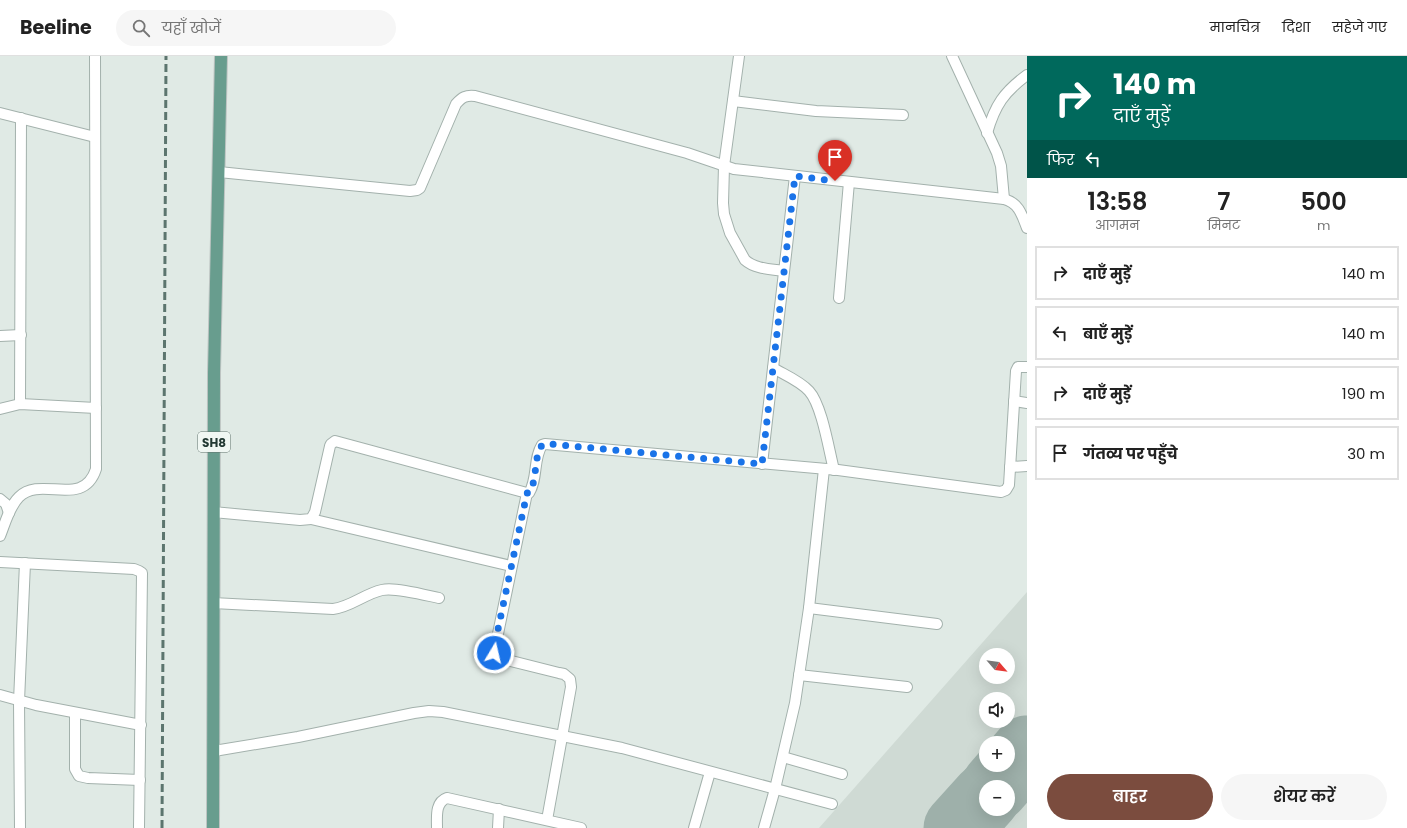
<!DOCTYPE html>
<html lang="hi">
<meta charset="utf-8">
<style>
body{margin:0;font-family:Poppins,"Noto Sans Devanagari",sans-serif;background:#f6f6f6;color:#222;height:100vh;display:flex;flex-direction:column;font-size:15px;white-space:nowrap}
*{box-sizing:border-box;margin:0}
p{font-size:13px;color:#767676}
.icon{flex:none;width:22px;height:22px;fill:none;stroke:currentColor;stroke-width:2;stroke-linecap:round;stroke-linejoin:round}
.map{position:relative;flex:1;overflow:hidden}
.details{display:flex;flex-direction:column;background:#fff;width:380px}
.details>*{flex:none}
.top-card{background:#00695c;color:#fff;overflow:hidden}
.needle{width:26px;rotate:118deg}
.buttons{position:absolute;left:979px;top:592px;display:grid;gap:8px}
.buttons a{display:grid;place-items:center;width:36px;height:36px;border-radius:50%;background:#fff;box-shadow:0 4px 16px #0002;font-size:20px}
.pin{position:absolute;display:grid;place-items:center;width:34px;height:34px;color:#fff;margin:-41px -17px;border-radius:50% 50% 50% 0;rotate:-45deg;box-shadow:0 0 4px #0007}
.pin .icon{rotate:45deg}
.me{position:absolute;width:44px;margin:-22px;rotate:9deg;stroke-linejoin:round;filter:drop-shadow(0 0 3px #0008)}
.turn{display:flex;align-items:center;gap:14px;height:84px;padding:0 20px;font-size:18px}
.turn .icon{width:52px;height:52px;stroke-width:2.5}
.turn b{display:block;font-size:28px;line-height:34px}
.then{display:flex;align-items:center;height:38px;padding:0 20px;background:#0003;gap:8px;font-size:15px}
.eta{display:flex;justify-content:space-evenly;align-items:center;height:68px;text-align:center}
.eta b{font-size:24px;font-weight:600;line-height:28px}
.primary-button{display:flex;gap:8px;margin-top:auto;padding:8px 20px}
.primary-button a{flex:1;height:46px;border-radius:24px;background:#7b4c3e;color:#fff;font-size:16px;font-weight:600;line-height:46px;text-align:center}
.primary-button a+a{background:#f6f6f6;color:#222}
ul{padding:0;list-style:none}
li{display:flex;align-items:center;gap:12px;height:54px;margin:0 8px 6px;padding:0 12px;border:2px solid #e0e0e0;border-radius:0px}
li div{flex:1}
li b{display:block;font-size:15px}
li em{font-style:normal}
header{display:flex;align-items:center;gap:24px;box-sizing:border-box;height:56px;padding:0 20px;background:#fff;border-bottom:1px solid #e0e0e0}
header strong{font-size:19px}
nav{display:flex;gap:22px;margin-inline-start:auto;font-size:14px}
.search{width:280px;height:36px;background:#f6f6f6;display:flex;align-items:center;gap:10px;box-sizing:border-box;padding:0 14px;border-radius:22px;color:#767676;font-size:15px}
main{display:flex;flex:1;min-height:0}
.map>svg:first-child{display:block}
</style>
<header>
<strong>Beeline</strong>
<div class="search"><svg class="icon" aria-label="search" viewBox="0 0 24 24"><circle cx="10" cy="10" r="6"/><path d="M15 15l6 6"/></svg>यहाँ खोजें</div>
<nav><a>मानचित्र</a><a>दिशा</a><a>सहेजे गए</a></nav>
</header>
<main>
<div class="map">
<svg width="1027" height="772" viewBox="0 0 1027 772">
<rect width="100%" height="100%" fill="#e0eae5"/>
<path fill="#cfdad4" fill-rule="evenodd" d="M1027,536V772H819ZM986,599H1008V621H986ZM986,643H1008V665H986ZM986,687H1008V709H986ZM986,731H1008V753H986Z"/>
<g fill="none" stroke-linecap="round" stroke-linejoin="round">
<g stroke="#9eb0aa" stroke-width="69">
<path d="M995,731L1027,694"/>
<path d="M958,772L986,741"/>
</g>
<defs>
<g id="minor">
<path d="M739,0L724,110L723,147L724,158L730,177L745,204C755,213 771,213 784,215"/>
<path d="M952,0L997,97L1001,110L1004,143"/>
<path d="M733,45L816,55L903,59"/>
<path d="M0,57L95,81"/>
<path d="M987,77C995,49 1004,36 1027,19"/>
<path d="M219,116L410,135L417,134L420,132L456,48C462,41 466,39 475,40L687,97L734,113L1004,143C1019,147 1022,159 1027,172"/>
<path d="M839,242L849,126"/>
<path d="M0,280L21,279"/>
<path d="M773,312C785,319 800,325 809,335C822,349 829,395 834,414"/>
<path d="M1014,345L1027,347"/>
<path d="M20,348L21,62"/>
<path d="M0,353L20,348L96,352"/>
<path d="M762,408L795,120"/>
<path d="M1010,411L1027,410"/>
<path d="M527,437L494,597L499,602L559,617L564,618L570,623L571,631L547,764"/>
<path d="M0,443L6,448L9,457"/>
<path d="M213,456L300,464L311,463L315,456L330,390L331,388L335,385L527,437H529C538,423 533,403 542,389L545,388L838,414L1001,436L1006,434L1009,429L1016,315L1018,311H1027"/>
<path d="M311,463L511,510"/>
<path d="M0,480C5,468 9,451 19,441C41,419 83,453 96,413L95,0"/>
<path d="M0,506L134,513L139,515L142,517L139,772"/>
<path d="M213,547L333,553C351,551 364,538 382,534C395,531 425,539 439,542"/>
<path d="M809,552L937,568"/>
<path d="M799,619L907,631"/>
<path d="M0,639L36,649L141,669"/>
<path d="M75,657V713L79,720L88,722L140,724"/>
<path d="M214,695L298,681L414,657L429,655L443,656L622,692L832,748"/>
<path d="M783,701L842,718"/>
<path d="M20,772L19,645L25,507"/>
<path d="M437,772C437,761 435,746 447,742L581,772"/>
<path d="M498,772L499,753"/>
<path d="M694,772L710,716"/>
<path d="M764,772L775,733L795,647L809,552L824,413"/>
</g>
<path id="primary" d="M213,772L214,317L221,0"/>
</defs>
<use href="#minor" stroke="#a3b1ac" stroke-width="12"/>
<use href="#primary" stroke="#bdc4c2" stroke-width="14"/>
<use href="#minor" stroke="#fff" stroke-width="10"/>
<use href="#primary" stroke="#689d8e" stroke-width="12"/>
<path stroke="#5c756e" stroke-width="3" stroke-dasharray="8 4" stroke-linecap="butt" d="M162,772L166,0"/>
</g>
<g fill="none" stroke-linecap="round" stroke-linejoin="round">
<path stroke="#1a73e8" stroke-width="7" stroke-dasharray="0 12.6" d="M494,597V592L527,437H529C538,423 533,403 542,389L550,388L762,408L795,120L835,125"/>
</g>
<g text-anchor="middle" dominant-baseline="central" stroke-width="3" stroke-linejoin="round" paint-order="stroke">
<rect fill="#f0f7f3" stroke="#60726d" stroke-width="1" x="198" y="376" width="32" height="20" rx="3"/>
<g font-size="12" font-weight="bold" fill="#223933">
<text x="214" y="386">SH8</text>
</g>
</g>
</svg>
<div class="buttons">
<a><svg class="needle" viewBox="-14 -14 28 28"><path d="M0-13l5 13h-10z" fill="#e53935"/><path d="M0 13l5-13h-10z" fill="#767676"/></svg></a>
<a><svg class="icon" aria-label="sound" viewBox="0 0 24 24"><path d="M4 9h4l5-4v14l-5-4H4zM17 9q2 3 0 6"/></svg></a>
<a>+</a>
<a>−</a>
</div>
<div class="pin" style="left:835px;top:125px;background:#d93025"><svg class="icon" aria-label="arrive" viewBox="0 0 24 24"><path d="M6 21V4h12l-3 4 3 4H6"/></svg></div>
<svg class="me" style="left:494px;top:597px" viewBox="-20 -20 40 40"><circle r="17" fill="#1a73e8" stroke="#fff" stroke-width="3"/><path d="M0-11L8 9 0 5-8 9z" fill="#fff"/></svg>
</div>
<section class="details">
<div class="top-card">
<div class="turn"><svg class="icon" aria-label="right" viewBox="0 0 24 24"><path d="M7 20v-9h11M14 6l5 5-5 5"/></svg><div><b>140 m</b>दाएँ मुड़ें</div></div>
<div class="then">फिर<svg class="icon" aria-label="left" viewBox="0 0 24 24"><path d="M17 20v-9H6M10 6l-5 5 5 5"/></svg></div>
</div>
<div class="eta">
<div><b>13:58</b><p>आगमन</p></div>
<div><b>7</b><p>मिनट</p></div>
<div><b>500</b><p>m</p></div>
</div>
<ul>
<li><svg class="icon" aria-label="right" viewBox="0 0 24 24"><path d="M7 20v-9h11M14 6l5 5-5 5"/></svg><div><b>दाएँ मुड़ें</b></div><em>140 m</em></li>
<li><svg class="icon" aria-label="left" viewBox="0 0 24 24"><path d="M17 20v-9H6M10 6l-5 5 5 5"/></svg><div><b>बाएँ मुड़ें</b></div><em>140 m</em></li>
<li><svg class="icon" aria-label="right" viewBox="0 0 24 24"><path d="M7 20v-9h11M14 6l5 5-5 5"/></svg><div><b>दाएँ मुड़ें</b></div><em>190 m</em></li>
<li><svg class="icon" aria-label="arrive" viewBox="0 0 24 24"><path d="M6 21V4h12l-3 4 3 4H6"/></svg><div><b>गंतव्य पर पहुँचे</b></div><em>30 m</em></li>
</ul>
<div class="primary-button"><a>बाहर</a><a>शेयर करें</a></div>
</section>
</main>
